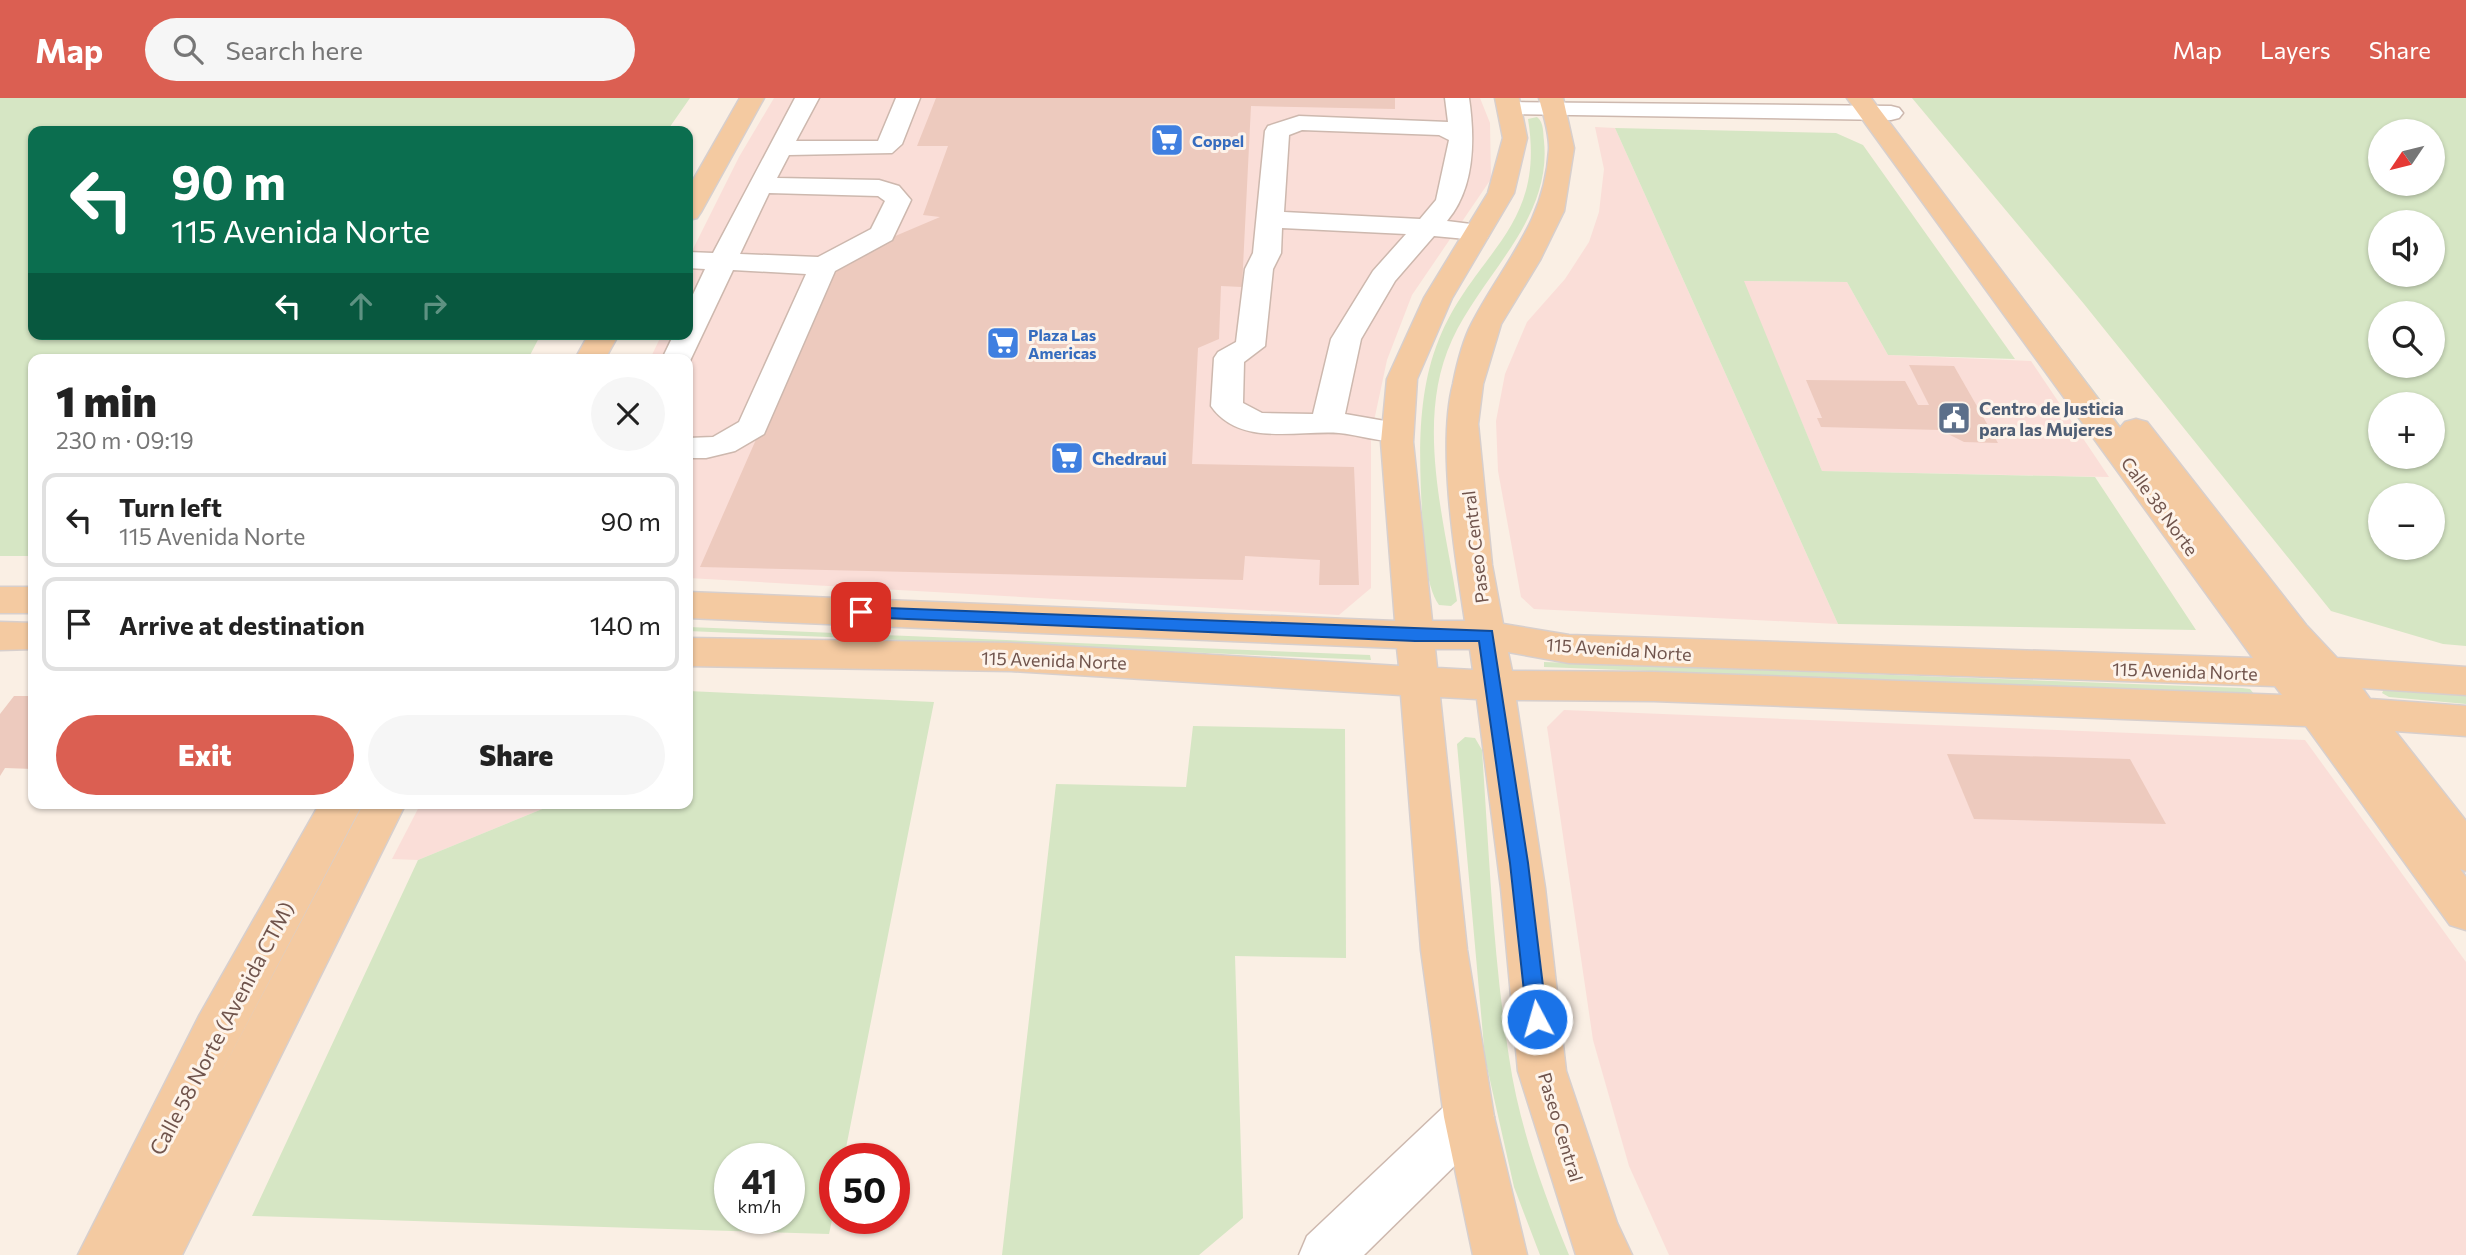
<!DOCTYPE html>
<meta charset="utf-8">
<style>
body{margin:0;font-family:Commissioner,sans-serif;background:#f6f6f6;color:#222;height:100vh;display:flex;flex-direction:column;font-size:26px;white-space:nowrap}
*{box-sizing:border-box;margin:0}
p{font-size:23px;color:#767676}
.icon{flex:none;width:38px;height:38px;fill:none;stroke:currentColor;stroke-width:2;stroke-linecap:round;stroke-linejoin:round}
.map{position:relative;flex:1;overflow:hidden}
.drawer{position:absolute;left:28px;top:256px;width:665px;height:455px;display:flex;flex-direction:column;background:#fff;border-radius:14px;box-shadow:0 2px 5px #0004}
.drawer>*{flex:none}
.top-card{position:absolute;left:28px;top:28px;width:665px;height:214px;border-radius:14px;box-shadow:0 2px 5px #0004;background:#0b6e4f;color:#fff;overflow:hidden}
.needle{width:46px;rotate:235deg}
.tools{position:absolute;left:2368px;top:21px;display:grid;gap:14px}
.tools a{display:grid;place-items:center;width:77px;height:77px;border-radius:50%;background:#fff;box-shadow:0 2px 5px #0004;font-size:35px}
.speed{position:absolute;left:714px;top:1045px;display:flex;gap:14px;font-size:35px;font-weight:700;text-align:center}
.speed>*{display:grid;place-content:center;width:91px;height:91px;border-radius:50%;background:#fff;box-shadow:0 2px 5px #0004;line-height:1}
.speed small{font-size:18px;font-weight:400}
.speed .limit{border:10px solid #d22;background:#fff;color:#111}
.pin{position:absolute;display:grid;place-items:center;width:60px;height:60px;color:#fff;margin:-30px;border-radius:14px;box-shadow:0 4px 10px #0006}
.me{position:absolute;width:77px;margin:-38px;rotate:354deg;stroke-linejoin:round;filter:drop-shadow(0 0 5px #0008)}
.turn{display:flex;align-items:center;gap:24px;height:147px;padding:0 28px;font-size:32px}
.turn .icon{width:91px;height:91px;stroke-width:2.5}
.turn b{display:block;font-size:49px;line-height:60px}
.lanes{display:flex;align-items:center;height:66px;padding:0 28px;background:#0003;justify-content:center;gap:35px;direction:ltr}
.lanes .off{opacity:.35}
.round{display:grid;place-items:center;flex:none;width:74px;height:74px;border-radius:37px;background:#f6f6f6}
.overview{display:flex;align-items:center;justify-content:space-between;height:119px;padding:0 28px}
h1{font-size:42px;font-weight:800;line-height:52px}
.button{display:flex;gap:14px;margin-top:auto;padding:14px 28px}
.button a{flex:1;height:80px;border-radius:42px;background:#db5f52;color:#fff;font-size:28px;font-weight:800;line-height:80px;text-align:center}
.button a+a{background:#f6f6f6;color:#222}
ul{padding:0;list-style:none}
li{display:flex;align-items:center;gap:21px;height:94px;margin:0 14px 10px;padding:0 14px;border:4px solid #e0e0e0;border-radius:14px}
li div{flex:1}
li b{display:block;font-size:26px}
li em{font-style:normal}
header{display:flex;align-items:center;gap:42px;box-sizing:border-box;height:98px;padding:0 35px;background:#db5f52;color:#fff}
header strong{font-size:33px}
nav{display:flex;gap:38px;margin-inline-start:auto;font-size:24px}
.search{width:490px;height:63px;background:#f6f6f6;display:flex;align-items:center;gap:18px;box-sizing:border-box;padding:0 24px;border-radius:38px;color:#767676;font-size:26px}
.map>svg:first-child{display:block}
</style>
<header>
<strong>Map</strong>
<div class="search"><svg class="icon" aria-label="search" viewBox="0 0 24 24"><circle cx="10" cy="10" r="6"/><path d="M15 15l6 6"/></svg>Search here</div>
<nav><a>Map</a><a>Layers</a><a>Share</a></nav>
</header>
<div class="map">
<svg width="2466" height="1157" viewBox="0 0 2466 1157">
<rect width="100%" height="100%" fill="#faefe4"/>
<g fill="#faded8">
<path d="M774,0H1480L1490,25L1491,81L1412,197L1387,262L1371,337V490L1339,517L688,480V261H650L662,236H688V161L739,59Z"/>
<path d="M1595,29L1615,30L1838,526L1534,511L1521,499L1498,373L1496,323L1505,276L1527,224L1565,181L1589,144L1599,114L1604,71Z"/>
<path d="M1743,183L1847,184L1888,257L2031,263L2109,379L1822,373Z"/>
<path d="M1564,612L2305,642L2466,864V1157H1669L1629,1068L1593,942L1547,629Z"/>
<path d="M421,705H557L418,762L392,761Z"/>
</g>
<g fill="#d6e6c4" fill-rule="evenodd">
<path d="M0,0H690L667,33H33V236H541L528,261H33V458H0Z"/>
<path d="M1912,0H2466V548L2443,546L2331,513L2084,206ZM2380,33H2432V86H2380ZM2432,124V177H2380V124ZM2432,215V268H2380V215ZM2380,306H2432V359H2380ZM2380,397H2432V450H2380Z"/>
<path d="M1537,19C1544,24 1543,35 1544,43C1552,122 1482,176 1452,242C1415,322 1444,421 1457,503L1451,508L1439,507C1425,488 1423,439 1422,414C1419,357 1417,295 1439,241C1475,153 1546,131 1528,21Z"/>
<path d="M1615,30L1836,35L1863,47L2015,261L1888,257L1847,184L1744,183L1822,373L2095,379L2196,532L1838,526Z"/>
<path d="M1893,34H1897L2279,536H2272Z"/>
<path d="M688,529L1370,557L1371,562L688,533Z"/>
<path d="M1544,564L2242,590L2250,591L2254,596L1544,569Z"/>
<path d="M2384,591L2466,598V606L2389,599L2382,595Z"/>
<path d="M688,593L934,604L844,1060H835V1108L829,1136L252,1118L418,762L557,705H688ZM789,1060V1120H730V1060Z"/>
<path d="M1193,628L1345,631L1346,860L1235,858L1243,1120L1199,1157H1002L1056,686L1186,689Z"/>
<path d="M1465,639L1475,640L1482,652C1489,754 1493,858 1509,959C1519,1028 1543,1093 1569,1157H1540L1514,1089L1485,960L1457,646Z"/>
</g>
<g fill="#edcabe">
<path d="M936,0H1395V11L1251,8L1242,189L1221,188L1219,241L1198,250L1192,366L1354,369L1359,487H1319L1320,462L1245,458L1243,482L700,469L834,164L940,119L923,117L948,48H917Z"/>
<path d="M1909,267L1954,268L1998,345L1964,344L1940,332L1821,329L1817,320H1822L1806,282L1905,283L1918,307H1929Z"/>
<path d="M14,598H33V671L5,670L0,678V616Z"/>
<path d="M1947,656L2130,661L2166,726L1974,721Z"/>
</g>
<g fill="none" stroke-linecap="round" stroke-linejoin="round">
<defs>
<g id="minor">
<path d="M795,0H819L796,43H878L896,0H920L902,46L892,55L789,57L777,80L879,82L899,88L911,102L892,142L835,173L764,336L735,353L706,360H688V340L713,339L739,324L806,176L733,172L688,267V261H662L674,236H688V207L705,171L688,170V154L713,155ZM769,95L878,98L885,103L871,131L818,159L740,156Z"/>
<path d="M1445,0H1469C1475,41 1475,90 1447,123L1487,128L1490,134L1487,140L1477,142L1434,138L1395,183L1361,241L1345,316L1408,327L1413,334L1408,341C1385,347 1362,337 1339,335C1298,332 1239,349 1211,308L1214,260L1218,254L1236,244L1245,171L1253,155L1265,33L1268,28L1299,18L1448,24ZM1302,32L1439,37L1449,42L1436,102L1420,121L1284,114L1289,37ZM1282,130L1406,136L1373,173L1331,241L1313,316L1262,315L1243,305L1244,264L1265,248L1273,171L1281,155Z"/>
<path d="M1510,4L1891,8L1899,10L1903,15L1899,20L1891,22L1502,16L1498,11L1502,6Z"/>
<path d="M1469,995L1487,1002L1494,1019L1487,1036L1364,1157H1299L1307,1138L1451,1002Z"/>
</g>
<g id="major">
<path d="M740,0H764L701,114L697,120L688,122V91Z"/>
<path d="M1495,0H1519L1527,40L1514,95L1452,200L1417,281L1413,344L1432,523H1465C1455,458 1437,348 1453,286C1457,266 1463,242 1472,225C1504,163 1544,127 1549,52C1550,36 1543,16 1539,0H1563L1574,50L1564,113L1540,162L1501,226L1483,286L1478,326L1492,467L1503,526L1569,537L2253,560L1847,0H1871L2120,330L2125,324L2136,321L2147,324L2306,527L2337,560L2466,569V597L2362,590L2370,601L2466,608V638L2395,633L2466,723V773L2460,771L2466,779V832L2450,827L2306,628L1654,603L1516,602L1545,790L1566,973L1617,1125L1632,1157H1576L1518,973L1501,790L1477,601L1440,599L1467,852L1494,1019L1527,1157H1473L1444,1019L1421,852L1401,597L1011,573L688,568V540L1011,545L1399,568L1397,550L688,520V494L1395,523L1381,344L1387,281L1424,200L1488,95L1503,40ZM1435,551H1470L1473,572L1437,570ZM1508,554L1569,565L2275,588L2282,597L1654,574L1512,573Z"/>
<path d="M589,236H619L605,261H575Z"/>
<rect x="0" y="489" width="33" height="26"/>
<path d="M0,524L33,525V551L0,552Z"/>
<path d="M320,705H363L214,988L364,705H406L182,1157H78L199,918Z"/>
</g>
</defs>
<use href="#minor" stroke="#cdb8ae" stroke-width="3"/>
<use href="#major" stroke="#d7cfcd" stroke-width="3"/>
<use href="#minor" fill="#fff" fill-rule="evenodd"/>
<use href="#major" fill="#f4caa1" fill-rule="evenodd"/>
</g>
<path fill="#1a73e8" stroke="#114b97" stroke-width="2" d="M861,509L1492,533L1528,765L1547,921L1544,927L1537,930L1530,927L1527,921L1510,765L1479,543H1415L861,519L854,514Z"/>
<defs>
<symbol id="supermarket-square" viewBox="-11 -11 22 22"><rect x="-9" y="-9" width="18" height="18" rx="4" fill="#3f7fe0" stroke="#fdf3ea"/><path d="M-6-5.5h2.5l.6 2H6L4.5 2H-2.5L-4.4-4H-6ZM-1.5 3.2a1.3 1.3 0 1 0 .1 0ZM3 3.2a1.3 1.3 0 1 0 .1 0Z" fill="#fff"/></symbol>
<symbol id="civic-square" viewBox="-11 -11 22 22"><rect x="-9" y="-9" width="18" height="18" rx="4" fill="#5c6f8a" stroke="#fdf3ea"/><path d="M-.6-6.5H3V-4.5H.6V-3L4-1V1h2V6H-6V1h2V-1L-.6-3ZM-1.2 2.5V6h2.4V2.5Z" fill="#fff"/></symbol>
</defs>
<g fill-rule="evenodd">
<use href="#supermarket-square" x="1148" y="23" width="38" height="38"/>
<use href="#supermarket-square" x="984" y="226" width="38" height="38"/>
<use href="#civic-square" x="1935" y="301" width="38" height="38"/>
<use href="#supermarket-square" x="1048" y="341" width="38" height="38"/>
</g>
<g text-anchor="middle" dominant-baseline="central" stroke-width="6" stroke-linejoin="round" paint-order="stroke">
<g font-size="16" font-weight="bold" fill="#366cbe" stroke="#fdf3ea" text-anchor="start">
<text x="1192" y="42">Coppel</text>
<text x="1028" y="236">Plaza Las<tspan x="1028" dy="18">Americas</tspan></text>
</g>
<g font-size="18" font-weight="bold" fill="#4e5e75" stroke="#fdf3ea" text-anchor="start">
<text x="1979" y="310">Centro de Justicia<tspan x="1979" dy="21">para las Mujeres</tspan></text>
</g>
<g font-size="18" font-weight="bold" fill="#366cbe" stroke="#fdf3ea" text-anchor="start">
<text x="1092" y="360">Chedraui</text>
</g>
<g font-size="18" fill="#70544c" stroke="#fdf3ea">
<text transform="translate(2160 408) rotate(54)">Calle 38 Norte</text>
<text transform="translate(1475 449) rotate(-97)">Paseo Central</text>
<text transform="translate(1619 551) rotate(4)">115 Avenida Norte</text>
<text transform="translate(1054 562) rotate(2)">115 Avenida Norte</text>
<text transform="translate(2185 573) rotate(2)">115 Avenida Norte</text>
<text transform="translate(1561 1029) rotate(73)">Paseo Central</text>
</g>
<g font-size="21" fill="#70544c" stroke="#fdf3ea">
<text transform="translate(221 930) rotate(-62)">Calle 58 Norte (Avenida CTM)</text>
</g>
</g>
</svg>
<div class="tools">
<a><svg class="needle" viewBox="-14 -14 28 28"><path d="M0-13l5 13h-10z" fill="#e53935"/><path d="M0 13l5-13h-10z" fill="#767676"/></svg></a>
<a><svg class="icon" aria-label="sound" viewBox="0 0 24 24"><path d="M4 9h4l5-4v14l-5-4H4zM17 9q2 3 0 6"/></svg></a>
<a><svg class="icon" aria-label="search" viewBox="0 0 24 24"><circle cx="10" cy="10" r="6"/><path d="M15 15l6 6"/></svg></a>
<a>+</a>
<a>−</a>
</div>
<div class="speed"><div>41<small>km/h</small></div><div class="limit">50</div></div>
<div class="pin" style="left:861px;top:514px;background:#d93025"><svg class="icon" aria-label="arrive" viewBox="0 0 24 24"><path d="M6 21V4h12l-3 4 3 4H6"/></svg></div>
<svg class="me" style="left:1537px;top:921px" viewBox="-20 -20 40 40"><circle r="17" fill="#1a73e8" stroke="#fff" stroke-width="3"/><path d="M0-11L8 9 0 5-8 9z" fill="#fff"/></svg>
<div class="top-card">
<div class="turn"><svg class="icon" aria-label="left" viewBox="0 0 24 24"><path d="M17 20v-9H6M10 6l-5 5 5 5"/></svg><div><b>90 m</b>115 Avenida Norte</div></div>
<div class="lanes"><svg class="icon" aria-label="left" viewBox="0 0 24 24"><path d="M17 20v-9H6M10 6l-5 5 5 5"/></svg><svg class="icon off" aria-label="ahead" viewBox="0 0 24 24"><path d="M12 20V5M6 11l6-6 6 6"/></svg><svg class="icon off" aria-label="right" viewBox="0 0 24 24"><path d="M7 20v-9h11M14 6l5 5-5 5"/></svg></div>
</div>
<section class="drawer">
<div class="overview"><div><h1>1 min</h1><p>230 m · 09:19</p></div><a class="round"><svg class="icon" aria-label="close" viewBox="0 0 24 24"><path d="M6 6l12 12M18 6L6 18"/></svg></a></div>
<ul>
<li><svg class="icon" aria-label="left" viewBox="0 0 24 24"><path d="M17 20v-9H6M10 6l-5 5 5 5"/></svg><div><b>Turn left</b><p>115 Avenida Norte</p></div><em>90 m</em></li>
<li><svg class="icon" aria-label="arrive" viewBox="0 0 24 24"><path d="M6 21V4h12l-3 4 3 4H6"/></svg><div><b>Arrive at destination</b></div><em>140 m</em></li>
</ul>
<div class="button"><a>Exit</a><a>Share</a></div>
</section>
</div>
